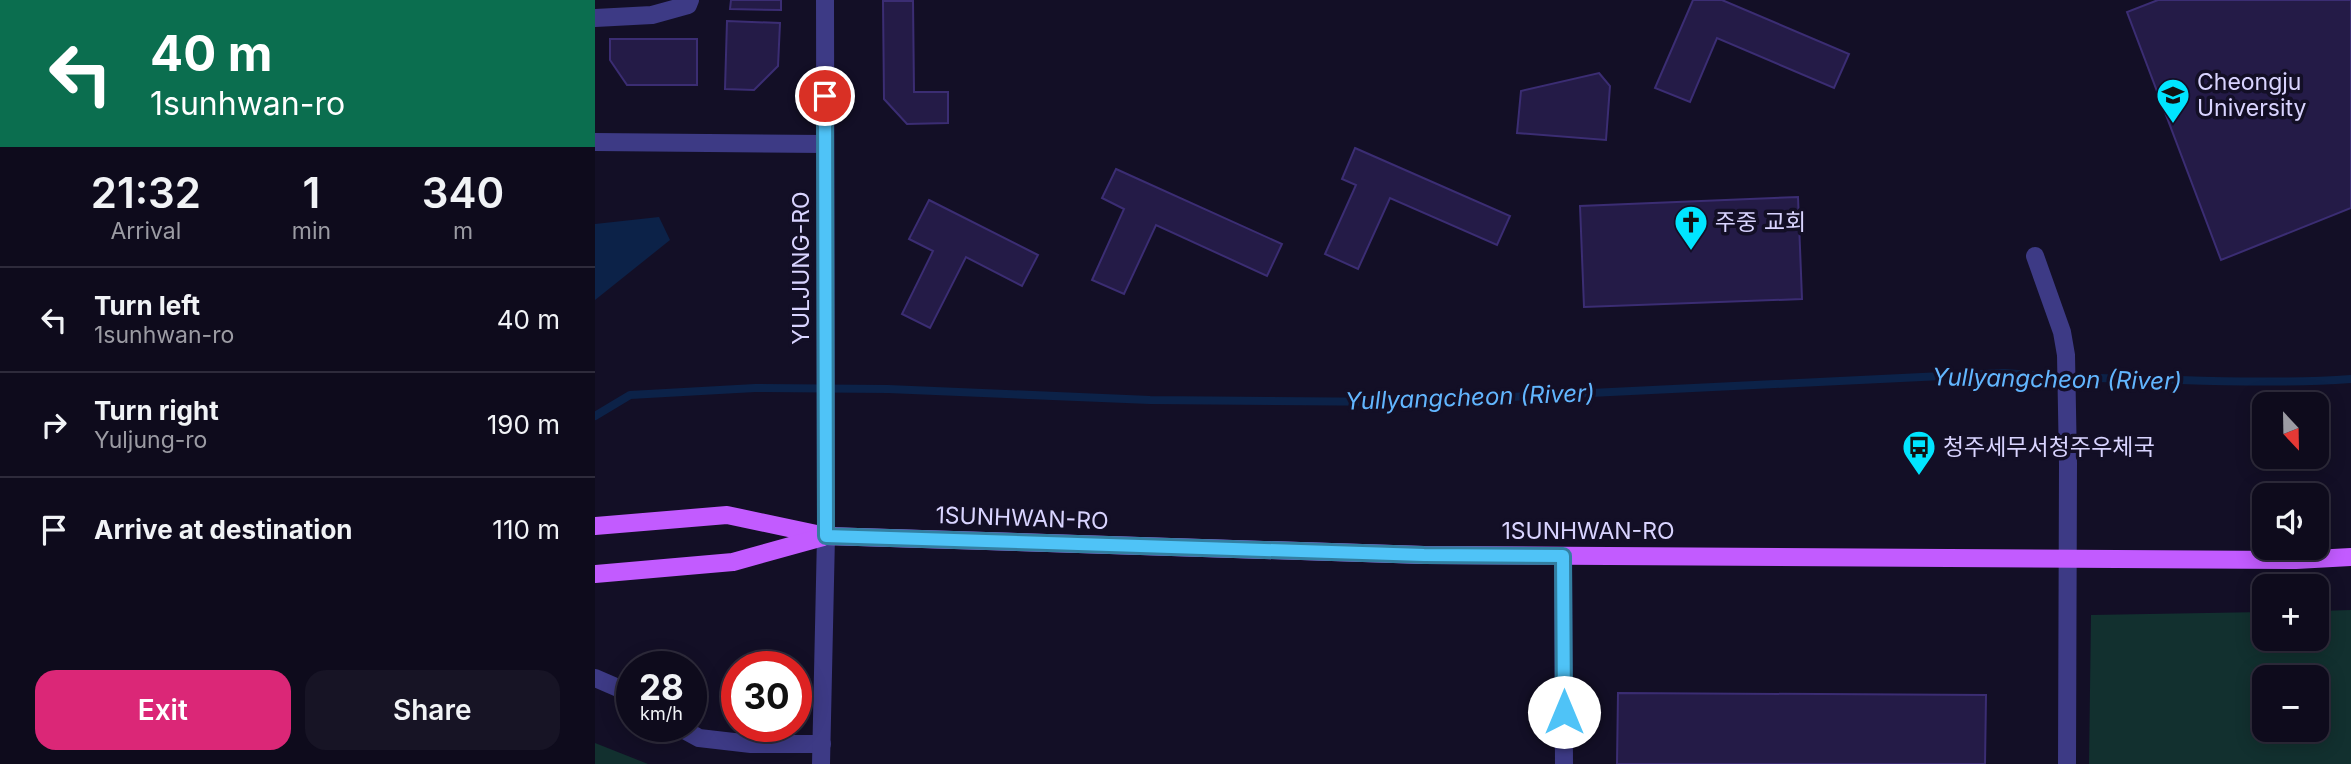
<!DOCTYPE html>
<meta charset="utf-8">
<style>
body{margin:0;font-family:Inter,"Noto Sans KR",sans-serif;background:#171425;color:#f1f3f6;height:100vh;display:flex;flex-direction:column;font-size:26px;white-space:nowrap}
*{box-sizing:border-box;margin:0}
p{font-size:23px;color:#9b9ba3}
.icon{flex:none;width:38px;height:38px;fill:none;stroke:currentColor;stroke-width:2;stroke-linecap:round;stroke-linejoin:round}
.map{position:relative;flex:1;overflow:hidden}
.side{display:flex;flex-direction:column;background:#0e0b1c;width:595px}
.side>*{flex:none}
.top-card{background:#0b6e4f;color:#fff;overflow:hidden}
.needle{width:46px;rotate:158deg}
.buttons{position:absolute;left:1657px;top:392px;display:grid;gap:14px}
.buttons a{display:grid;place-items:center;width:77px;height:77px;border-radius:14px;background:#0e0b1c;box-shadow:0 4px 18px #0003,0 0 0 2px #2e2b3b;font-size:35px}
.speed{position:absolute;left:21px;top:651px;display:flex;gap:14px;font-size:35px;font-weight:700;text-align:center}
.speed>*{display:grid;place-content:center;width:91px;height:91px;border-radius:50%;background:#0e0b1c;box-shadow:0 4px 18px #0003,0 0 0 2px #2e2b3b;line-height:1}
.speed small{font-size:18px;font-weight:400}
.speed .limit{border:10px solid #d22;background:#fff;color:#111}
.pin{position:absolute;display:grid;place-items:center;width:60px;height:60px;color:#fff;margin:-30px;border:4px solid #fff;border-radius:50%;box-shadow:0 2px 7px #0007}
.me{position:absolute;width:77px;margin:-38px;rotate:0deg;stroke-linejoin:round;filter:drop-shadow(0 0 5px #0008)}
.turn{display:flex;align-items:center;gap:24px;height:147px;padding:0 35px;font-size:32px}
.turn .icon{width:91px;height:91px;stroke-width:2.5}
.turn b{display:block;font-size:49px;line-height:60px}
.eta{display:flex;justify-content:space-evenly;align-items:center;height:119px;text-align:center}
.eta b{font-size:42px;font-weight:600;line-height:49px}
.button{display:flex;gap:14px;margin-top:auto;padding:14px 35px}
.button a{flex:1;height:80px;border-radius:21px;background:#db2777;color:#fff;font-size:28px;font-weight:600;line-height:80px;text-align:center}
.button a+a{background:#171425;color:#f1f3f6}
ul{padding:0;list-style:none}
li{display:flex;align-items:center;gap:21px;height:105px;padding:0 35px;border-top:2px solid #2e2b3b}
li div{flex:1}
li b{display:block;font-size:26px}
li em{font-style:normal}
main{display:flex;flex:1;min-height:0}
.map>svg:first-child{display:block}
</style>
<main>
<section class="side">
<div class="top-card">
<div class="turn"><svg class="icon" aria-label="left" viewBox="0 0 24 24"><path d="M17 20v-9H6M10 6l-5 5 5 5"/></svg><div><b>40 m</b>1sunhwan-ro</div></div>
</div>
<div class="eta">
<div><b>21:32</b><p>Arrival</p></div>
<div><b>1</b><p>min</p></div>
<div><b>340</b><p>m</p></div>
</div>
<ul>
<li><svg class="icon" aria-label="left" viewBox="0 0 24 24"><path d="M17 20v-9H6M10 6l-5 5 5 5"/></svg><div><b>Turn left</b><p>1sunhwan-ro</p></div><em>40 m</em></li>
<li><svg class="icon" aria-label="right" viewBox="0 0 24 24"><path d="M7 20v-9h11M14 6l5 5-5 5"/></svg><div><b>Turn right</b><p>Yuljung-ro</p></div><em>190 m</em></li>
<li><svg class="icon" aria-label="arrive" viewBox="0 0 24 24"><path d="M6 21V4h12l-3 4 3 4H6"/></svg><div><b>Arrive at destination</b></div><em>110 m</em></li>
</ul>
<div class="button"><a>Exit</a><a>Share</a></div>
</section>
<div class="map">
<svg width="1756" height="764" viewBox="0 0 1756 764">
<rect width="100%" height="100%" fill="#130f26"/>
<g fill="#12302f" fill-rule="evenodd">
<path d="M1756,610V764H1494L1496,615L1669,612L1670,639H1722V611ZM1670,677H1722V730H1670Z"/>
<path d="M0,743L53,764H0Z"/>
</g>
<path fill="#0c2248" d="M64,217L75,240L0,300V224Z"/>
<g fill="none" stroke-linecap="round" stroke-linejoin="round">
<path stroke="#0c2248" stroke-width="8" d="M0,416L35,395L160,388L293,389L555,400L811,402L1409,373C1468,378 1526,379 1585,380C1642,382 1699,383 1756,379"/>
</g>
<g fill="#241b47" stroke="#3b2d73" stroke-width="2">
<path d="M136,0H186V10L135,9Z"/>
<path d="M1098,0H1127L1254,54L1239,88L1122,38L1095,102L1060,88Z"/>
<path d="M1563,0H1756V208L1626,260L1532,12Z"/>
<path d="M288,1H318L319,92H353V123L312,124L289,99Z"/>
<path d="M132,21L185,23L183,66L159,90L130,89Z"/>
<path d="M15,39H102V85H32L15,60Z"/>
<path d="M1004,73L1015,86L1011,140L922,133L926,91Z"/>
<path d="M760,148L915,216L902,245L795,198L763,269L730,254L761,185L747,179Z"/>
<path d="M521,169L687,244L672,276L561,225L529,294L497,280L529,209L507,198Z"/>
<path d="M1203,197L1207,299L989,307L985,206Z"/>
<path d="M334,200L443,255L427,286L371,257L335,328L307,314L338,251L314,239Z"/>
<path d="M1023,693L1391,695L1390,764H1022Z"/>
</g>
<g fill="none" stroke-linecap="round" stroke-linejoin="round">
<g stroke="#3d3a85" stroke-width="18">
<path d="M0,18L57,15L93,5L95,0"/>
<path d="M0,142L230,144"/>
<path d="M1440,256L1467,332L1471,355L1473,464L1472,764"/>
<path d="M968,556L969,764"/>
<path d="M0,678L37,694"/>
<path d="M82,726L104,738L156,744H227"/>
<path d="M226,764L231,536L230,0"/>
</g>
<g stroke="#c25bff" stroke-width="18">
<path d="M0,526L132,515L231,536L829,555L1701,560L1756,557"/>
<path d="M0,574L138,562L228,537"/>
</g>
</g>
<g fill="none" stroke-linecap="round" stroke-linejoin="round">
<defs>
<path id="route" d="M230,96L231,536L829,555L968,556L969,712"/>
</defs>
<use href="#route" stroke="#337fa1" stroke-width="18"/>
<use href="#route" stroke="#4fc3f7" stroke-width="12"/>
</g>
<defs>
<symbol id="university-pin" viewBox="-11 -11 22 30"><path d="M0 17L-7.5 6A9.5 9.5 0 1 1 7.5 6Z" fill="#00e5ff" stroke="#130f26"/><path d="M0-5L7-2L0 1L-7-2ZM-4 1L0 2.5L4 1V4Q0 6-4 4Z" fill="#111"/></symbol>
<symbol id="church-pin" viewBox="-11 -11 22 30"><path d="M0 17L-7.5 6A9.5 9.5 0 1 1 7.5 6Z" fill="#00e5ff" stroke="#130f26"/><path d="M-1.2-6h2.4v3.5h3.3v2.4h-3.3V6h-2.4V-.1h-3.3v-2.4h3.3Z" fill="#111"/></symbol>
<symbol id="bus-pin" viewBox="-11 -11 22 30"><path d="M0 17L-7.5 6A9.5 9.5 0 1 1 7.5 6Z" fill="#00e5ff" stroke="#130f26"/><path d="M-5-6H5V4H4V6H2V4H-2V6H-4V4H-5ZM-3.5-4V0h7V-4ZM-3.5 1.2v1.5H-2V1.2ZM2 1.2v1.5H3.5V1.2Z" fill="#111"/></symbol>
</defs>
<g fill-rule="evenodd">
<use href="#university-pin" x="1559" y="76" width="38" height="52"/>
<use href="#church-pin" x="1077" y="203" width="38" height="52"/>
<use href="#bus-pin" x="1305" y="428" width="38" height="52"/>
</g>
<g text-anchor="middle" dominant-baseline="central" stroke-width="7" stroke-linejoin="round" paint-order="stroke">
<g font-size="23" fill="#d9d4ff" stroke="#130f26" text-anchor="start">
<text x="1602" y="82">Cheongju<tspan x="1602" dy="26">University</tspan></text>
<text x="1120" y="222">주중 교회</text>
<text x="1348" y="447">청주세무서청주우체국</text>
</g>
<g font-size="23" fill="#d9d4ff" stroke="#130f26">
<text transform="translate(206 268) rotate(-90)">YULJUNG-RO</text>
<text transform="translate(427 518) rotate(2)">1SUNHWAN-RO</text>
<text x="993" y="531">1SUNHWAN-RO</text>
</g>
<g font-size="24" font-style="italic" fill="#62b6ff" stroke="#130f26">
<text transform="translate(1462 379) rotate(1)">Yullyangcheon (River)</text>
<text transform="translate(875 397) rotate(-2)">Yullyangcheon (River)</text>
</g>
</g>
</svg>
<div class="buttons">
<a><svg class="needle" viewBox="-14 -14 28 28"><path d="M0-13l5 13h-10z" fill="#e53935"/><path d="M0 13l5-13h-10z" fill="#9b9ba3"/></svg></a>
<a><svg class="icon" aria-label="sound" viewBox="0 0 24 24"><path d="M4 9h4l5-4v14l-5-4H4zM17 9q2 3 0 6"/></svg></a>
<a>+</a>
<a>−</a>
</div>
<div class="speed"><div>28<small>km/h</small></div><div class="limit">30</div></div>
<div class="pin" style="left:230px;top:96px;background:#d93025"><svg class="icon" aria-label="arrive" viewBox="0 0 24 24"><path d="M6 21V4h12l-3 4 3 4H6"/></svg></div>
<svg class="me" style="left:969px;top:712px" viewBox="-20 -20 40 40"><circle r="19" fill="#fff"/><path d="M0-13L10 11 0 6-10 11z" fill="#4fc3f7"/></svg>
</div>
</main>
